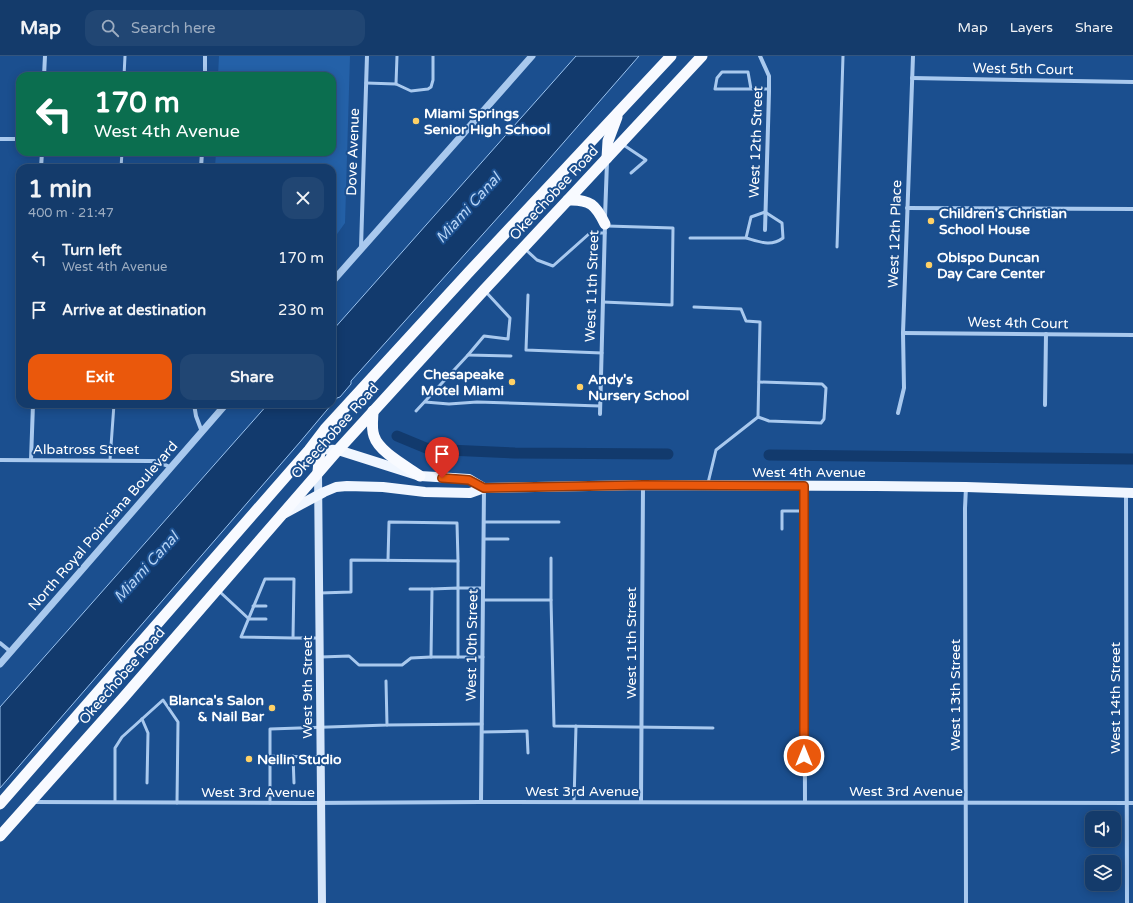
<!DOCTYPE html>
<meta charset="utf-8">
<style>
body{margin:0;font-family:"Varela Round",sans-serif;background:#214673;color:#f1f3f6;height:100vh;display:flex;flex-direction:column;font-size:15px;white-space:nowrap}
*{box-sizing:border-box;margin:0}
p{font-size:13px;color:#9dadc1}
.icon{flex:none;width:22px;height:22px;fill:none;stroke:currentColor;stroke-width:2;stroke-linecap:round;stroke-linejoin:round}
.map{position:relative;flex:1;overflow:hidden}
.panel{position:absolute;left:16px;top:108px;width:320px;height:244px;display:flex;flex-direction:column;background:#143b6b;border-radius:12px;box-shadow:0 2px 10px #0003,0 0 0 1px #33557e}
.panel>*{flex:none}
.hud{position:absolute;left:16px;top:16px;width:320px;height:84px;border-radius:12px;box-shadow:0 2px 10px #0003,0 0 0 1px #33557e;background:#0b6e4f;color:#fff;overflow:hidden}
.fabs{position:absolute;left:1085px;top:755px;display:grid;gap:8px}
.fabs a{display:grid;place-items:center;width:36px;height:36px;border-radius:8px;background:#143b6b;box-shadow:0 2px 10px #0003,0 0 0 1px #33557e;font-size:20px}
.pin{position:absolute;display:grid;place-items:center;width:34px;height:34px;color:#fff;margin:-41px -17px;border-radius:50% 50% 50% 0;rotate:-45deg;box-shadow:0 0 4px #0007}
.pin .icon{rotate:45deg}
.me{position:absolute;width:44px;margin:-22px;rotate:0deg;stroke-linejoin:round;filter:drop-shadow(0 0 3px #0008)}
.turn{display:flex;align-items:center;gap:14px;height:84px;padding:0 12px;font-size:18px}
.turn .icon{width:52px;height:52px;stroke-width:2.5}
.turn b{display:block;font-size:28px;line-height:34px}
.round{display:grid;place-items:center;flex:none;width:42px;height:42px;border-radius:12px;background:#214673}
.headline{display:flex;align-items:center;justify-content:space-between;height:68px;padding:0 12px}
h1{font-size:24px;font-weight:700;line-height:30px}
.cta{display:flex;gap:8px;margin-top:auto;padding:8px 12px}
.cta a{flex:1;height:46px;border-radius:12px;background:#ea580c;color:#fff;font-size:16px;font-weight:700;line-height:46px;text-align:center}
.cta a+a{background:#214673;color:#f1f3f6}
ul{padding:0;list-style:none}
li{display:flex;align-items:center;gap:12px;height:52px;padding:0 12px}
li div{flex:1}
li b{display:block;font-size:15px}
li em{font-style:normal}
header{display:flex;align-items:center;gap:24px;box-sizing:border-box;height:56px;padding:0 20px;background:#143b6b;border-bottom:1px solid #33557e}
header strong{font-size:19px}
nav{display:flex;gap:22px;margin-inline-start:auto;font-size:14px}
.search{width:280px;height:36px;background:#214673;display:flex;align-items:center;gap:10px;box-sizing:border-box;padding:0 14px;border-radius:12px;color:#9dadc1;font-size:15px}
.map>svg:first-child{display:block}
</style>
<header>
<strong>Map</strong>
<div class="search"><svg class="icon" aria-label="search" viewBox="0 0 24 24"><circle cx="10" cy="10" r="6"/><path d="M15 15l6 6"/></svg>Search here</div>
<nav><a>Map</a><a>Layers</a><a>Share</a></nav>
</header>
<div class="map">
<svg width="1133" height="847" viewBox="0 0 1133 847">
<rect width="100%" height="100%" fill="#1b4f8f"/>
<path fill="#2461a8" d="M219,0H350L345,167L332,185V112H215L216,96H332V20H218Z"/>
<path fill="#123a6d" stroke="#9cc4f0" d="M576,0H639L510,148L351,325V328L340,341L337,342L300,386L0,732V651L268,348H332V275Z"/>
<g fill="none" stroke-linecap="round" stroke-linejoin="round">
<g stroke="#123a6d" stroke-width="11">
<path d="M397,380L426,392L448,394L515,397L668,398"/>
<path d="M769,399L1133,403"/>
</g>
<g stroke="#a9c9ee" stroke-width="3">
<path d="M124,20L125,0"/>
<path d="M366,27L396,28L411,35L428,33L431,31L433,24V0"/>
<path d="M396,28L397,0"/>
<path d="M751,33L748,16H722L717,22L715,33H769"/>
<path d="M622,88L646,104L631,117"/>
<path d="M121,112L122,96"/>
<path d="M690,182H746L751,161L765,156L782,167L783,182C771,191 760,186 746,182"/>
<path d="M837,191L843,0"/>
<path d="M525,193L537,204L553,210L590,177H605"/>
<path d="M485,235L510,262L508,283L484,280L468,299L511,300"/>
<path d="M528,239L526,294L602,297"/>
<path d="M603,246L672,249L673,172L607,170"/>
<path d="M694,251L741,253L746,265L760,266L758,361L716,394L708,427"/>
<path d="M425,346L449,348L477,346L600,350"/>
<path d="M416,355L468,299"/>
<path d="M758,361L769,365L821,367L824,363L826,332L822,328L759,326"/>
<path d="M110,404L114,348"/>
<path d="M484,466H559"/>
<path d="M782,473V455H804"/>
<path d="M484,483H508"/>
<path d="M388,504L389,466L457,467L458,505"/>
<path d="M458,532V601H431L432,533Z"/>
<path d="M410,533H432"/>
<path d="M220,536L249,563H266"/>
<path d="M320,537L351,536V504L458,505V532H483"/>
<path d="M483,544H551V502"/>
<path d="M551,544L554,670L713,672"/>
<path d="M253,550H266"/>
<path d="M293,582L241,581L265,523H294L293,582H318"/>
<path d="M321,601L349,600L359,609H402L411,602L431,601"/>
<path d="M458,601H483"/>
<path d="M142,663L148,677L147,727"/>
<path d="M387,669L482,668"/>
<path d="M482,676L527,675L528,697"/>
<path d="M270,700V747"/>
<path d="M293,700L294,727"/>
<path d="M319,701L270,700V673L387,669L386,625"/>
<path d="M115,746V692L122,681L163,644L178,666L177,747"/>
<path d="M574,746L576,670"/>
</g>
<g stroke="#a9c9ee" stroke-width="4">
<path d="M760,0L769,20V36L765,174"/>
<path d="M44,20L45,0"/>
<path d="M205,20V0"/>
<path d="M912,22L1133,26"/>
<path d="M0,83H20"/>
<path d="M41,112L42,96"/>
<path d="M201,112L202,96"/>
<path d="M907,152L1133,153"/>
<path d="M605,161L607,106"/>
<path d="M361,192L367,0"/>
<path d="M903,277L1133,279"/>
<path d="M194,348L196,360L202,376"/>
<path d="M1045,349L1046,278"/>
<path d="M898,357L904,332L903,277L913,0"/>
<path d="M600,358L605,168"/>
<path d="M0,404L149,405H156L170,411"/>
<path d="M31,404L33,348"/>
<path d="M804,431L805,746"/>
<path d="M1126,437L1127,847"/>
<path d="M0,587L11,596"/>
<path d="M32,746L308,747L481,746L1133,747"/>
<path d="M481,746L484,432"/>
<path d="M641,746L643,430"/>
<path d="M966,847L965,452L966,431"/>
</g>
<g stroke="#a9c9ee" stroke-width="7">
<path d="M332,226L532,0"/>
<path d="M0,608L226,348"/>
</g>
<path stroke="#d6e6fa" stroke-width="8" d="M318,416L322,847"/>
<g stroke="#f0f6ff" stroke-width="10">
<path d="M312,393L338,394L420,420L469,423L484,432"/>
<path d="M285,457L324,436L336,431L347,430L383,431L425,436L470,437L484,432L643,429L876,430L966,431L1133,437"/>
</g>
<g stroke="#f8faff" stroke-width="11">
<path d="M607,102L608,85L617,61"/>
<path d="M568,144C590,143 596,149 605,168"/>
<path d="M373,355C373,363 371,372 374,380C379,396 406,410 420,420"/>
<path d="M318,416L320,393L324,378"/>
<path d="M0,748L309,394L325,373L469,216L671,0"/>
<path d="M0,780L124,641L338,394L484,234L702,0"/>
</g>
</g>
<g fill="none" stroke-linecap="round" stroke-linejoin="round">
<defs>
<path id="route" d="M442,422L469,424L484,432L643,429L804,430V700"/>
</defs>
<use href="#route" stroke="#983908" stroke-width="10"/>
<use href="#route" stroke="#ea580c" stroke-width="7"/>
</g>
<g fill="#ffd166" stroke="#1b4f8f" stroke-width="1.5">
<circle cx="416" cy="65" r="4"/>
<circle cx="931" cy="165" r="4"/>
<circle cx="929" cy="209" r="4"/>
<circle cx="512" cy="326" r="4"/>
<circle cx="580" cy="331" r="4"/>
<circle cx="272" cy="652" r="4"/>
<circle cx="249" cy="703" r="4"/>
</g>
<g text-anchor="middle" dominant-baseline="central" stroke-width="4" stroke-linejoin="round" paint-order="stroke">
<g font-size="14" fill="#fff" stroke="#1b4f8f">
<text transform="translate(1023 13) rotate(1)">West 5th Court</text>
<text transform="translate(756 86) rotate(-88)">West 12th Street</text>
<text transform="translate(353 96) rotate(-88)">Dove Avenue</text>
<text transform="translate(554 137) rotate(-47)">Okeechobee Road</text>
<text transform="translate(895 178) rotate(-88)">West 12th Place</text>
<text transform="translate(592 230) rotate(-88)">West 11th Street</text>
<text transform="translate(1018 267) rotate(1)">West 4th Court</text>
<text transform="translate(335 375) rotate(-48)">Okeechobee Road</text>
<text x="86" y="393">Albatross Street</text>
<text x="809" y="416">West 4th Avenue</text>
<text transform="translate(103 470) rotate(-49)">North Royal Poinciana Boulevard</text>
<text transform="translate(631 587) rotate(-90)">West 11th Street</text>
<text transform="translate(472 589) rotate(-89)">West 10th Street</text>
<text transform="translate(122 620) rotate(-49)">Okeechobee Road</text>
<text transform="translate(307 631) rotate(-90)">West 9th Street</text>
<text transform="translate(955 639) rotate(-90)">West 13th Street</text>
<text transform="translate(1115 642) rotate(-90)">West 14th Street</text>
<text x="582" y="735">West 3rd Avenue</text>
<text x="906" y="735">West 3rd Avenue</text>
<text x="258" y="736">West 3rd Avenue</text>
</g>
<g font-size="14" font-weight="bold" fill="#fff" stroke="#1b4f8f" text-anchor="start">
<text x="424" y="57">Miami Springs<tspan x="424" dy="16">Senior High School</tspan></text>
<text x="939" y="157">Children's Christian<tspan x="939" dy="16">School House</tspan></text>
<text x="937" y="201">Obispo Duncan<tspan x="937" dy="16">Day Care Center</tspan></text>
<text x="504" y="318" text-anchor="end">Chesapeake<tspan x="504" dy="16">Motel Miami</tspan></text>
<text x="588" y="323">Andy's<tspan x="588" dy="16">Nursery School</tspan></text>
<text x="264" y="644" text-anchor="end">Blanca's Salon<tspan x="264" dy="16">&amp; Nail Bar</tspan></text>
<text x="257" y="703">Neilin Studio</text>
</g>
<g font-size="15" font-style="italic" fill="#b5d3f5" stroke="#1b4f8f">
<text transform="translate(468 152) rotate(-48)">Miami Canal</text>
<text transform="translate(146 511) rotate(-48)">Miami Canal</text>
</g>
</g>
</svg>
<div class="fabs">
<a><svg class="icon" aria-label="sound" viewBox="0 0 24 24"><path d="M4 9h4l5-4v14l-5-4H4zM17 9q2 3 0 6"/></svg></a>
<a><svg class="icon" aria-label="layers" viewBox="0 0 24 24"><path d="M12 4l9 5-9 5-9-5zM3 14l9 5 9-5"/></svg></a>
</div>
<div class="pin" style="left:442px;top:422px;background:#d93025"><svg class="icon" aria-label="arrive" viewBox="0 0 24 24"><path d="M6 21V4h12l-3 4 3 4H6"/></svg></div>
<svg class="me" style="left:804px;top:700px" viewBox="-20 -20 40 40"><circle r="17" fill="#ea580c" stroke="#fff" stroke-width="3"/><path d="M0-11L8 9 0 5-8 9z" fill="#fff"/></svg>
<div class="hud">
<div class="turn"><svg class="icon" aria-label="left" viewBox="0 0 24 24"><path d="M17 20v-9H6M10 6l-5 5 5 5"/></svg><div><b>170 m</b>West 4th Avenue</div></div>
</div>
<section class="panel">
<div class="headline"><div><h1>1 min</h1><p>400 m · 21:47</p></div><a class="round"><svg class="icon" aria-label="close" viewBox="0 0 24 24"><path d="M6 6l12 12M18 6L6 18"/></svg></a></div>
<ul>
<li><svg class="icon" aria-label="left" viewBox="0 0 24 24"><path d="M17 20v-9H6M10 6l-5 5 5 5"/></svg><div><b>Turn left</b><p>West 4th Avenue</p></div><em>170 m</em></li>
<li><svg class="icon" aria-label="arrive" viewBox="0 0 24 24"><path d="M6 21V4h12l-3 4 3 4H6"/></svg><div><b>Arrive at destination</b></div><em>230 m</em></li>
</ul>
<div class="cta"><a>Exit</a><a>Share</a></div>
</section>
</div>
